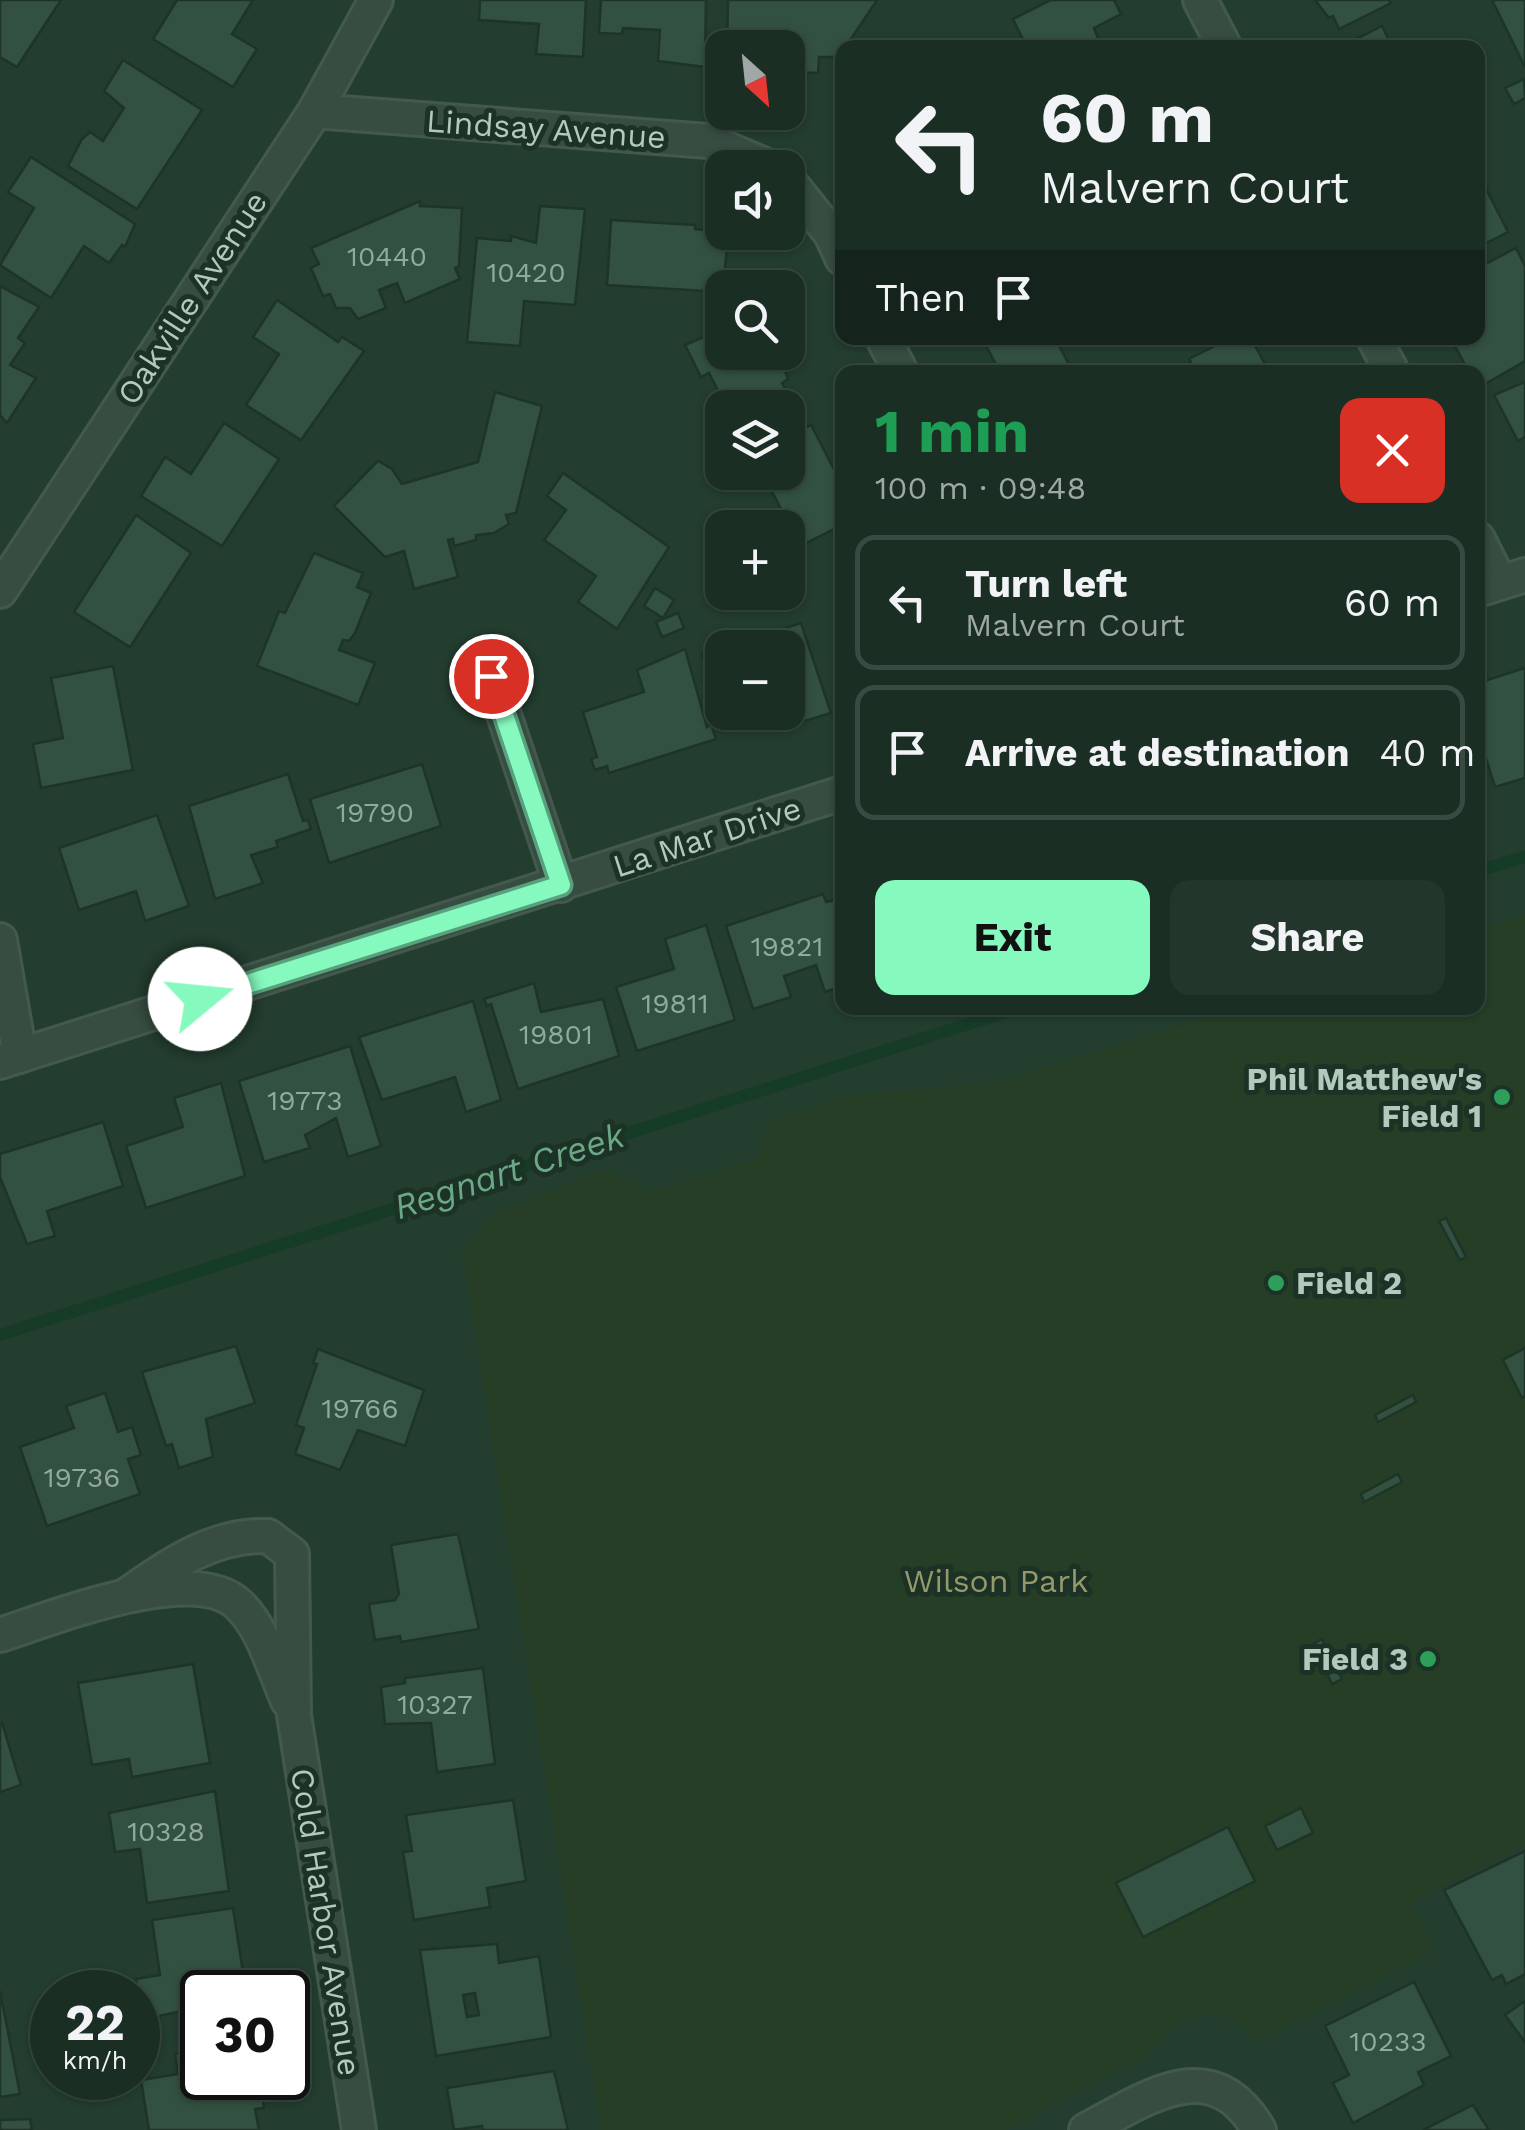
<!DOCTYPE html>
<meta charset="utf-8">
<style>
body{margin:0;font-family:"Work Sans",sans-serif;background:#23362b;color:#f1f3f6;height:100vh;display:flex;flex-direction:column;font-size:38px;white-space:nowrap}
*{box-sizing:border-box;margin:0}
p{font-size:32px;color:#9fa8a6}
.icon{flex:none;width:55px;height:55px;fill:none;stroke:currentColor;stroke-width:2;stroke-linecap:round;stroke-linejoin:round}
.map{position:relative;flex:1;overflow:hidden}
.sheet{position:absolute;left:835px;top:365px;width:650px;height:650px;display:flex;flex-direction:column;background:#1a2e23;border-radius:20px;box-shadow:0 2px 8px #0004,0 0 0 2px #384a41}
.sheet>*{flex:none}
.guide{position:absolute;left:835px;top:40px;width:650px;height:305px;border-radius:20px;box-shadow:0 2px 8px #0004,0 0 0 2px #384a41;background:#1a2e23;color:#f1f3f6;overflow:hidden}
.needle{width:65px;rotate:153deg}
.tools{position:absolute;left:705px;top:30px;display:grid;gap:20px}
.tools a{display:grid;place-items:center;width:100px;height:100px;border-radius:20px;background:#1a2e23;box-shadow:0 2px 8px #0004,0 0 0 2px #384a41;font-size:50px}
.speed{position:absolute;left:30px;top:1970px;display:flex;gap:20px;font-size:50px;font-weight:700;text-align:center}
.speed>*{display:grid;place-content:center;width:130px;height:130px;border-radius:50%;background:#1a2e23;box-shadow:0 2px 8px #0004,0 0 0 2px #384a41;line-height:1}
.speed small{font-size:25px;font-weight:400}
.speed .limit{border:5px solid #111;border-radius:15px;background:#fff;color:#111}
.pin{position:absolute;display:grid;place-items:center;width:85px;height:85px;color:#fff;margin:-42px;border:5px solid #fff;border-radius:50%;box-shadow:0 2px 10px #0007}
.me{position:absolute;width:110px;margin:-55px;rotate:73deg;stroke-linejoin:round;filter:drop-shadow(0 0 8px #0008)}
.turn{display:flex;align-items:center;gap:35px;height:210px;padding:0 40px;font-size:45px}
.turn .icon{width:130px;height:130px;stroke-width:2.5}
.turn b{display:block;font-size:70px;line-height:85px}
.then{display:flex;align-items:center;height:95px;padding:0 40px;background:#0003;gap:20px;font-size:38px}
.round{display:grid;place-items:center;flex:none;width:105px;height:105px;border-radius:20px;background:#23362b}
.summary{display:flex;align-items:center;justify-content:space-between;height:170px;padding:0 40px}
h1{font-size:60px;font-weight:700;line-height:75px;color:#1e9e55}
.cta{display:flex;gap:20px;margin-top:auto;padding:20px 40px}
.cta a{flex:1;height:115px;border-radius:20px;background:#86fabe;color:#111;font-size:40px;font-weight:700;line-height:115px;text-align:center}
.cta a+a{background:#23362b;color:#f1f3f6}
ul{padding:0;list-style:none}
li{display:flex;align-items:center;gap:30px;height:135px;margin:0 20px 15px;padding:0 20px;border:5px solid #384a41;border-radius:20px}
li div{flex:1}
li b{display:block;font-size:38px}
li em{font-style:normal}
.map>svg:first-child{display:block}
</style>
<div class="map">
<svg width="1525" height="2130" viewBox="0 0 1525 2130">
<rect width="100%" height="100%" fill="#233d2f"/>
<path fill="#253e25" d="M1525,914V1845L1411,1902L1434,1951L1255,2043L1246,2028L1221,2014L1182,2019L1141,2059L1005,2130H601L462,1251L495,1214L606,1169L653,1191L755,1159L769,1122L848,1095L979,1084L977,1089L1234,1008H1478V929Z"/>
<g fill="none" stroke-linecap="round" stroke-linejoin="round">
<g stroke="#163b27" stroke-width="12">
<path d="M1478,871L1525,857"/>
<path d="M0,1335L1018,1008"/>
</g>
</g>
<g fill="#325140" stroke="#1e3428" stroke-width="2.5" fill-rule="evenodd">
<path d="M0,0H61L17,67L0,57Z"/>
<path d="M177,0H253L232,34L257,49L233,87L153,39Z"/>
<path d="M480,0H586L583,57L536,54L539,24L479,20Z"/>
<path d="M601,0H706L705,67L658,61L660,30L623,28L622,34L599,33Z"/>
<path d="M728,0H877L847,45L842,44L841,57H819L818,73L789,72L788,48H727Z"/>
<path d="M1051,0H1114L1121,14L1094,28L1102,48H1027L1013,19Z"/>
<path d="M1315,0H1389L1391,3L1339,29L1333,16L1329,18Z"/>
<path d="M1492,0H1525V67Z"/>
<path d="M1382,26L1393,48H1339Z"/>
<path d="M123,60L202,110L137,209L68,166L82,139L90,132L103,141L124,108L104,91Z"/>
<path d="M1524,79L1525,98L1514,104L1505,88Z"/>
<path d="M31,157L135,224L125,247L122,245L109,263L84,246L51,298L0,265L34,208L8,192Z"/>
<path d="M1478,173L1508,232L1478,247Z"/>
<path d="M420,201V206L462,208L459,266L455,268L460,279L405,303L397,283L379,290L386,308L358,319L350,308H336L330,294L323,296L311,268L319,264L311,248Z"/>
<path d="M540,206L585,209L575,305L524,301L520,346L467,342L477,238L511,241V236L536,243Z"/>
<path d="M611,220L695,225V229L729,232L722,292L607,285Z"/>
<path d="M1516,248L1525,266V361L1478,388V372H1469L1455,346L1484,331L1478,318V268Z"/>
<path d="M0,286L39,307L18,338L25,343L10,365L36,378L7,423L0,415Z"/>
<path d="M277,300L338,342L342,337L364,351L301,440L246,405L279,354L253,337Z"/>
<path d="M722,329V352H779L788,379L782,383L796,412L788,416V408H727L709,373L701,377L685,345Z"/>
<path d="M982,338H1055L1073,372H1000Z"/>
<path d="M1231,338H1251L1269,372H1196L1189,359Z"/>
<path d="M1525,382V437L1518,441L1494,395Z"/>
<path d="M495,392L542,406L516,513L506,515L509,524L494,533L476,535V540L454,546L453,539L448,540L458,577L414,589L404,551L385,557L334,506L378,461L392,469L402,484L478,462Z"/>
<path d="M224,423L279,459L222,546L141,496L165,457L191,474Z"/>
<path d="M811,425L838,477L842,475V525L800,546L762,472H788V437Z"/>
<path d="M563,473L669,547L617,629L578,602L596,576L544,540L566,510L547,496Z"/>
<path d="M136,515L191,553L130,647L74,612Z"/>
<path d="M314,553L363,573L357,587L371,593L355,633L349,641L343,640L339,650L375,663L358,705L257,666L279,611L285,613Z"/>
<path d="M655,588L674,600L663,618L644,606Z"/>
<path d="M678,613L684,628L662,637L656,622Z"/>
<path d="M801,623L831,713L788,726L784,712H788V648H723Z"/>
<path d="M722,648V712H731L721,716L702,654Z"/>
<path d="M685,649L707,727L711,724L716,739L609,773L607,766L595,770L591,759L597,757L583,712L644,692L637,670Z"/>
<path d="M113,666L133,770L41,788L33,744L63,738L51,678Z"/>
<path d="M1525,668V778L1495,787L1478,733V683Z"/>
<path d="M422,764L441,826L329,863L310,799Z"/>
<path d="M288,774L303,821L308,820L311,829L276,841L278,847L251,855L263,883L215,899L189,806Z"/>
<path d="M157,815L189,906L145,921L136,891L79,910L59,848Z"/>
<path d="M823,894L826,902L842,899V986L825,992L816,965L784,976L791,997L753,1009L726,926Z"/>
<path d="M706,925L735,1020L637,1051L616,987L674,969L665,939Z"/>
<path d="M534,983L541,1012L603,999L619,1056L518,1089L491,1004L487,1006L484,999Z"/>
<path d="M473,1001L501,1100L466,1112L455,1077L382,1100L359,1037Z"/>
<path d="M350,1046L381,1146L348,1157L336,1118L305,1135L310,1148L264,1162L239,1081Z"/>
<path d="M221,1083L245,1176L146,1208L126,1146L183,1127L174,1098Z"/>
<path d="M103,1122L123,1186L47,1211L55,1236L27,1244L0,1177V1154Z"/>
<path d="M1446,1218L1466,1257L1460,1260L1439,1221Z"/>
<path d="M236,1346L255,1403L206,1419L213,1457L179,1468L172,1444L166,1446L142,1372Z"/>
<path d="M1525,1348V1396L1522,1398L1503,1360Z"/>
<path d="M318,1349L424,1390L405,1446L358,1430L340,1470L295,1454L304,1428L296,1425L317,1364L313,1363Z"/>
<path d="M105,1393L118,1432L132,1427L141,1455L128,1459L140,1494L47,1526L20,1447L74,1428L66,1406Z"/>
<path d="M1413,1395L1416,1402L1378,1422L1375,1415Z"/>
<path d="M1398,1474L1402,1482L1364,1502L1361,1494Z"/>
<path d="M458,1534L479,1629L401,1642L400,1636L375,1640L369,1604L395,1600L399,1594L391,1545Z"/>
<path d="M1322,1639L1342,1679L1332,1684L1313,1644Z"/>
<path d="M193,1664L210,1763L132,1777L129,1759L92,1765L78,1683Z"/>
<path d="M483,1668L495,1764L437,1772L431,1723L385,1724L381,1687L405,1683V1678Z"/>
<path d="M2,1723L21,1785L0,1792V1724Z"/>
<path d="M215,1791L229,1891L147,1903L140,1849L115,1852L109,1813Z"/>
<path d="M513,1800L526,1881L487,1888L490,1907L414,1920L403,1852L412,1851L406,1815Z"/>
<path d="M1301,1808L1313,1833L1277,1850L1265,1826Z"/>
<path d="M1228,1827L1255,1881L1143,1937L1116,1883Z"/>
<path d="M1525,1851V1974L1506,1984L1502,1975L1492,1980L1444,1890Z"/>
<path d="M233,1908L246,1992H202V2018L183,2021L181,2011L142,2020L136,1979L160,1975L152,1920Z"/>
<path d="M497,1944L499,1963L539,1956L551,2037L436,2056L420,1950ZM475,1993L479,2015L467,2017L463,1995Z"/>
<path d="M1414,1982L1451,2056L1418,2072L1424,2085L1353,2123L1333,2083L1349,2075L1325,2026Z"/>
<path d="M0,1991L20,2094L0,2097Z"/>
<path d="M1525,2001V2042L1505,2015Z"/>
<path d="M202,2050V2078H260L264,2108L255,2109L259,2130H149L141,2080L178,2074L175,2054Z"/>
<path d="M554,2071L568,2130H483L482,2126L454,2130L447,2088Z"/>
<path d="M1473,2105L1489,2130H1423Z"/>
<path d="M30,2119L32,2130H0V2120Z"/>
</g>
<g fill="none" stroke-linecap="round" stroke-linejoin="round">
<defs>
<g id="minor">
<path d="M1200,0L1225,48"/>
<path d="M315,111L708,141L772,168"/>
<path d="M788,180L831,234L842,258"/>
<path d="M883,338L901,372"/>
<path d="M1374,338L1392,372"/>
<path d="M1478,539L1500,583"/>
<path d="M1478,590L1525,575"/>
<path d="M0,591L315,111L376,0"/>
<path d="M491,676L561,885"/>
<path d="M0,940L20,1056"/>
<path d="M0,1062L842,793"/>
<path d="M127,1595C170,1565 213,1534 268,1536L292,1554L294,1715L359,2130"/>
<path d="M0,1635C53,1618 194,1561 239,1605C264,1629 274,1670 288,1701"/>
<path d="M1086,2130C1149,2097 1212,2050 1259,2130"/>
</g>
</defs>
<use href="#minor" stroke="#43594d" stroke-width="38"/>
<use href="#minor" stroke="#374d41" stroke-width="32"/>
</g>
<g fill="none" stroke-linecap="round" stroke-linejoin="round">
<defs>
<path id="route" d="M200,999L561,885L491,676"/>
</defs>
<use href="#route" stroke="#57a27c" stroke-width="25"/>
<use href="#route" stroke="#86fabe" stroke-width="18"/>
</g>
<g fill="#2e9e5b" stroke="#1c3226" stroke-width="4">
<circle cx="1502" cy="1097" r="10"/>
<circle cx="1276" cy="1283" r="10"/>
<circle cx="1428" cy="1659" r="10"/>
</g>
<g text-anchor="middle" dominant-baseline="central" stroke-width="10" stroke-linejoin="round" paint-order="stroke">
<g font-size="28" fill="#91aa9c">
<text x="387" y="256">10440</text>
<text x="526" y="272">10420</text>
<text x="375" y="812">19790</text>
<text x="787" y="946">19821</text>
<text x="675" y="1003">19811</text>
<text x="556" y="1034">19801</text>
<text x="305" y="1100">19773</text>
<text x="360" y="1408">19766</text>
<text x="82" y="1477">19736</text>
<text x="435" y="1704">10327</text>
<text x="166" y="1831">10328</text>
<text x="1388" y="2041">10233</text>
</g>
<g font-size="32" fill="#b2c9bd" stroke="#1c3226">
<text transform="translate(546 129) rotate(4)">Lindsay Avenue</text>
<text transform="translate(192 298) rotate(-57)">Oakville Avenue</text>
<text transform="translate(707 837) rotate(-18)">La Mar Drive</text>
<text transform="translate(326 1922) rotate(81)">Cold Harbor Avenue</text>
</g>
<g font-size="32" font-weight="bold" fill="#b2c9bd" stroke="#1c3226" text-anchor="end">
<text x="1482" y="1079">Phil Matthew's<tspan x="1482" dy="37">Field 1</tspan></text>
<text x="1296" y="1283" text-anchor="start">Field 2</text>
<text x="1408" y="1659">Field 3</text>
</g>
<g font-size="32" fill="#959a69" stroke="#1c3226">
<text x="996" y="1581">Wilson Park</text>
</g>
<g font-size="35" font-style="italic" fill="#6ba886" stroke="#1c3226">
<text transform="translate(509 1171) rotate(-18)">Regnart Creek</text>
</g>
</g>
</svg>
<div class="tools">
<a><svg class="needle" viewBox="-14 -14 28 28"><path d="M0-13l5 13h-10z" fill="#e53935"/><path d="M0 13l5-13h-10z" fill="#9fa8a6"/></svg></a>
<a><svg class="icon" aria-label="sound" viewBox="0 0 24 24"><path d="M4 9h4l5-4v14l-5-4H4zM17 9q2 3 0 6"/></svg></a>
<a><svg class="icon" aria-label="search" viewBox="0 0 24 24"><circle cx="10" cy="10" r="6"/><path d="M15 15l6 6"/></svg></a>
<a><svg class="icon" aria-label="layers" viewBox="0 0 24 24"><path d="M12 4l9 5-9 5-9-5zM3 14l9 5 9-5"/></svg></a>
<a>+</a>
<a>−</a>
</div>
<div class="speed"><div>22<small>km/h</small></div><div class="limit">30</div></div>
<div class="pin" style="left:491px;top:676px;background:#d93025"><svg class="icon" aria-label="arrive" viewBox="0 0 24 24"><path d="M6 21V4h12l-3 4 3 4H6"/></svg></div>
<svg class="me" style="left:200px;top:999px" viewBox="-20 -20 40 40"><circle r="19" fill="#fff"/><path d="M0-13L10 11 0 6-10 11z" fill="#86fabe"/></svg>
<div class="guide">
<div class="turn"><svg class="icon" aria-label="left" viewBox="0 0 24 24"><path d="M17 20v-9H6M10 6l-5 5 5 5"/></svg><div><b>60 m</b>Malvern Court</div></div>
<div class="then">Then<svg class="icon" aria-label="arrive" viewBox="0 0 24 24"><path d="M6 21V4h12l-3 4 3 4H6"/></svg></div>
</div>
<section class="sheet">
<div class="summary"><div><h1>1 min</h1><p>100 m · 09:48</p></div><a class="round" style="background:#d93025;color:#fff"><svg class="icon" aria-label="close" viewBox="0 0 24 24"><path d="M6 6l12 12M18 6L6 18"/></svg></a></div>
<ul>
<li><svg class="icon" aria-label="left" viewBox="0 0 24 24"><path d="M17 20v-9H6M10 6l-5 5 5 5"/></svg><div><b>Turn left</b><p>Malvern Court</p></div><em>60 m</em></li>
<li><svg class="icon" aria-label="arrive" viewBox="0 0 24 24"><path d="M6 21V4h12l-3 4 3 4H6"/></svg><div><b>Arrive at destination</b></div><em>40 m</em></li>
</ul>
<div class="cta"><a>Exit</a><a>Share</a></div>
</section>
</div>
